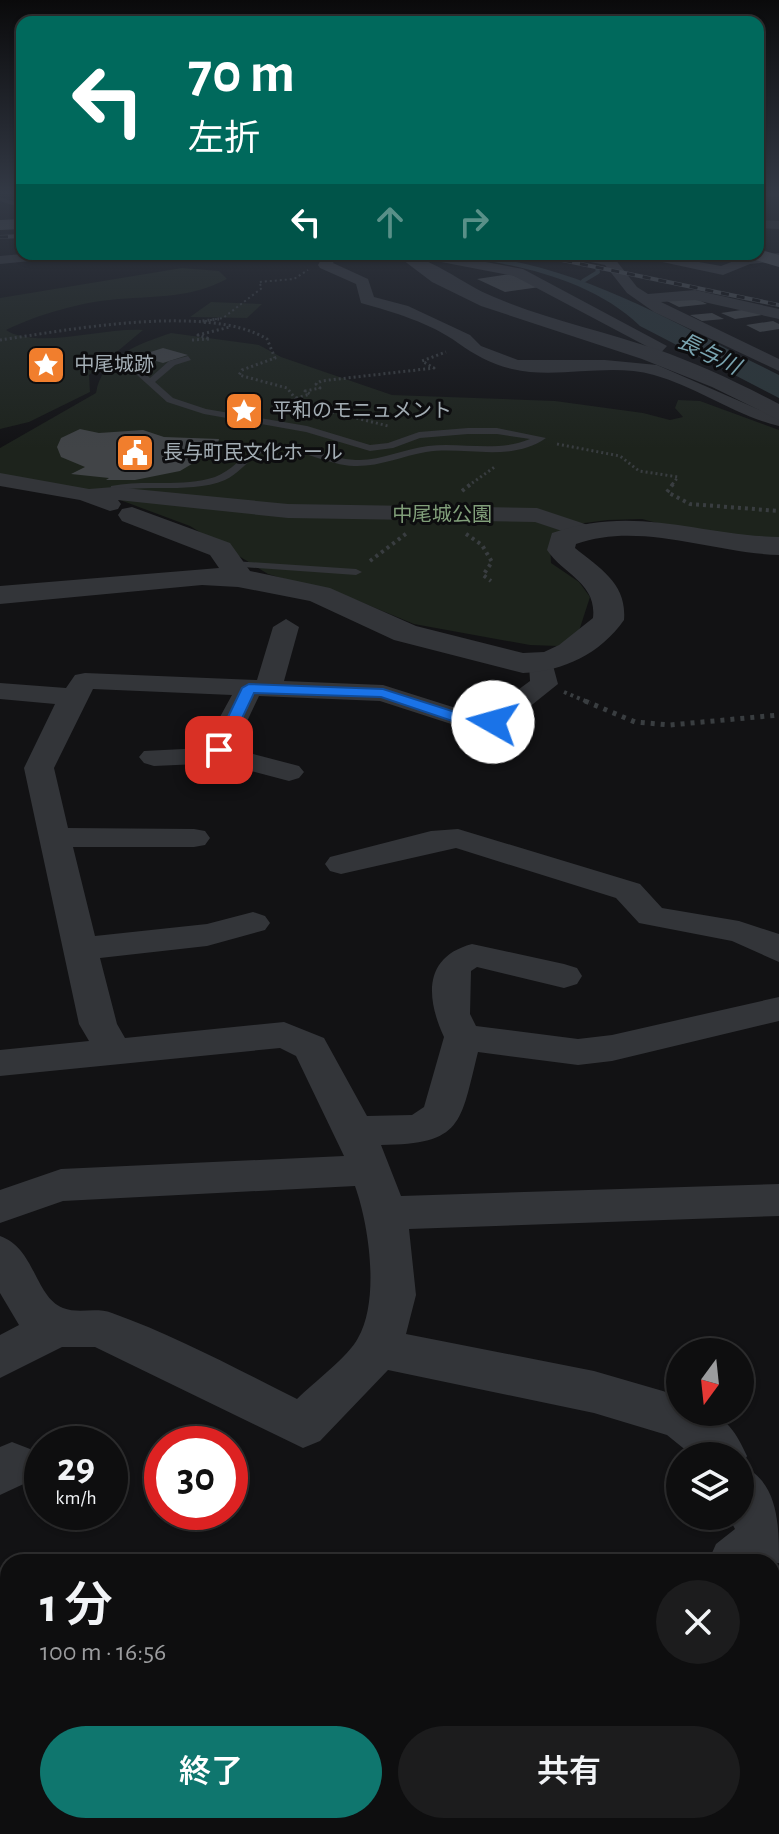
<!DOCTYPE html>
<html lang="ja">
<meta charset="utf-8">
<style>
body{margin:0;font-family:"Alegreya Sans","Noto Sans JP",sans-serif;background:#1c1c1d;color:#f1f3f6;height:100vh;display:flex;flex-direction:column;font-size:30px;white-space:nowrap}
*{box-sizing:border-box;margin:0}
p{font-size:26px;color:#9b9c9e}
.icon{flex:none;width:44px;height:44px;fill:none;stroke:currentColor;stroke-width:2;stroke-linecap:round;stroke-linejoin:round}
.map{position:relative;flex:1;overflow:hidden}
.side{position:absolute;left:0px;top:1554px;width:780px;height:280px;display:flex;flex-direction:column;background:#0e0e0f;border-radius:24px 24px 0 0;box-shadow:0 2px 6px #0004,0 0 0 2px #2e2e2f}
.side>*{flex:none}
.banner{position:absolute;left:16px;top:16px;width:748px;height:244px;border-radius:16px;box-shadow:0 2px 6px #0004,0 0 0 2px #2e2e2f;background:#00695c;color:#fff;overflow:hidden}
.needle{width:52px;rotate:195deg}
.tools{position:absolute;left:666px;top:1338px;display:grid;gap:16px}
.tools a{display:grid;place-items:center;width:88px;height:88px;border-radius:50%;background:#0e0e0f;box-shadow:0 2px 6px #0004,0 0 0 2px #2e2e2f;font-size:40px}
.speed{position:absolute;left:24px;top:1426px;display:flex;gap:16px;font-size:40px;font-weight:700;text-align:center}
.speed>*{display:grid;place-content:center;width:104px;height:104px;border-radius:50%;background:#0e0e0f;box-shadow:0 2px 6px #0004,0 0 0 2px #2e2e2f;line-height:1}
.speed small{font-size:20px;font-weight:400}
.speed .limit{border:12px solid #d22;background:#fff;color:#111}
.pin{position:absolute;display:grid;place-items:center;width:68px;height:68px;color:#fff;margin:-34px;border-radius:16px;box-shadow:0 4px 12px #0006}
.me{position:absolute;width:88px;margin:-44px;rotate:277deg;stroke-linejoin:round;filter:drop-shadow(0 0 6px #0008)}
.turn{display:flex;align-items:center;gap:28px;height:168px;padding:0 40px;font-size:36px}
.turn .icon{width:104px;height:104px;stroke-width:2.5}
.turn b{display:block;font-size:56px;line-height:68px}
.lanes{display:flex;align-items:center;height:76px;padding:0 40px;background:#0003;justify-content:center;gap:40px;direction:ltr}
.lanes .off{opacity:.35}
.round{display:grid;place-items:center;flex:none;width:84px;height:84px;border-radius:42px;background:#1c1c1d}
.headline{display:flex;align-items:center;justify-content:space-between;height:136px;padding:0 40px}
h1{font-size:48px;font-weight:600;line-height:60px}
.cta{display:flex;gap:16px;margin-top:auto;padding:16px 40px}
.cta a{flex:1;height:92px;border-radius:48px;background:#0f766e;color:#fff;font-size:32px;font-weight:600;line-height:92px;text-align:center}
.cta a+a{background:#1c1c1d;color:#f1f3f6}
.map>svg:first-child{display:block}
</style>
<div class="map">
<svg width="779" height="1834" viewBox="0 0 779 1834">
<rect width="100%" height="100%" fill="#121214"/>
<g fill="#1d231c">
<path d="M182,268L219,271L227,279C190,298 159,296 119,299C81,302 39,314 6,330C37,350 104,327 143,330L89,375L90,392L29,422L0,429V298Z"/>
<path d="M211,302L262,304L247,318L190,317Z"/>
<path d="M171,333L259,345L281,357L392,395L555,401L643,413L670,420L683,417L675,408L678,400L700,401L779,430V540L683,530L642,519L608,520L577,524L550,545L551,563L579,582L590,597L578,634L558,646L530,645L414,624L356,600L268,574L190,526L112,497L0,484V448L96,393C102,356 139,344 171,333Z"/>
</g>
<path fill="#2b3639" d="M442,254C566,254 670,322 779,375V398L640,326C589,277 510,263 442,254Z"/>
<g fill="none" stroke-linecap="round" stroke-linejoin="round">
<path stroke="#2b3639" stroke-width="4" d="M583,281L598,272L597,268"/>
<g fill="#2b3639" fill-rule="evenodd">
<path d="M257,1826H362L358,1834H253Z"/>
<path d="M632,1826H742L746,1834H636Z"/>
</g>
</g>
<g fill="#414447">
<path d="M264,254H311L313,259L266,261Z"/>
<path d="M510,274L540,287L505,292L477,279Z"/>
<path d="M695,298L707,304L679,307L667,301Z"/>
<path d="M748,309L762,315L735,319L721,313Z"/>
<path d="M712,313L724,319L702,321L690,315Z"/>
<path d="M773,321L779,324V329L760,332L746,325Z"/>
<path d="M163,348L188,355L163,363L138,356Z"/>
<path d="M80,429L99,433L143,430L164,437L219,439L217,449L180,471L135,480H106L109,478L71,474L85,467L61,457L57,447L61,438Z"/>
</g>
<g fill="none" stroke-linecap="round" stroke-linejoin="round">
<path stroke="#393d40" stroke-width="2" stroke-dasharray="2 3" stroke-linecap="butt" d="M205,321L223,318L262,288L259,282L294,279L308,270"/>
<g stroke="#393d40" stroke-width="3" stroke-dasharray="2 3" stroke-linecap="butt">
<path d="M206,323L202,321L219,319"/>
<path d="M0,340C68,330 208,303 267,339L275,358L242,370L239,375L287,388L295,398L317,408L388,426"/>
<path d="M192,340L210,339L198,335L230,327"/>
<path d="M296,398L310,394L305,391L320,388L316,384L321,381L434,368L422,361L446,352"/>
<path d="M557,444L620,456L639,471L678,477L671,486"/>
<path d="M468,486L496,466"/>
</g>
<g stroke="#393d40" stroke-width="4" stroke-dasharray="3 4" stroke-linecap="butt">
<path d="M673,484L667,492L690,504L779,511"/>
<path d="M462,491L471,484"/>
<path d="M466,534L482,545L492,562L483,575L491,581"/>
<path d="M370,561L407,533"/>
<path d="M564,692L590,703"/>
</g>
<path stroke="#393d40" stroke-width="5" stroke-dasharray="4 6" stroke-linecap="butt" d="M585,701L635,722L670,725L779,715"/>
<g fill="#333539" fill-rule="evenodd">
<path d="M0,197L22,204V208L0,201Z"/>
<path d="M188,356L191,360L175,365L155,382L173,398L206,409L307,426L370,445L388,443L419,432L468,428H497L546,438C510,463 466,446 426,452C402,456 379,467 354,466C326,465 299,446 271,450C252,453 242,472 225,480C196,492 159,486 128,489L120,490L118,495H110L111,486C145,479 182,488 215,477C237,469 247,447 272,444C301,442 327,459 356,460C381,461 403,449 428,446C463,442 496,453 530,439L497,434H468L420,438L393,448L370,451L306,432L204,414L167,402L126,365L133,363L150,378L169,361Z"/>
<path d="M233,561L356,569L362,572L356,575L229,566L227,564Z"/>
</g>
<g fill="#333539" fill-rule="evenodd">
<rect x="758" y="193" width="21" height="4"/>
<path d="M758,220L779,221V229L758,228Z"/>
<path d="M779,253V261L750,264L723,275L625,254H655L721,266L747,256Z"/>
<path d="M22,254H68L61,258L0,264V256Z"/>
<path d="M324,254H338L333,263L368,279L374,297L408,306L470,335L481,346L518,360H605L657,365L760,410L779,414V426C734,415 697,387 654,375C608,362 557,380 512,369C491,364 475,355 458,343C431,323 393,312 361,303L356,284L320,268L318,265Z"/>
<path d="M377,254H443L523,269L667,346L656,358H644L641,354L648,347L514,276L436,261L384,258Z"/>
<path d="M552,254H611L637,287L648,294L695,290L779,309V319L695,300L661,302L779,359V371L654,312L627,293L605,265Z"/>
<path d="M0,473L89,489L114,487L288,504L537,508L588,525L591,530L580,537L535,522L288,518L118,500L121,504L118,509L110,511L80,500L0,486Z"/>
<path d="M286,619L299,627L284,681L383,685L478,715L485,714L530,681L529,664L533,658H551L558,684L503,728L476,732L380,701L259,696L234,749L299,766L304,772L299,778L289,781L221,763L154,766L144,763L139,757L144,751L203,748L232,695L93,689L54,768L68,828L194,829L205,831L210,838L205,845L194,847H73L95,936L207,924L253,912L265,916L270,923L265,930L207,946L100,958L117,1024L125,1038L284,1022L324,1038L367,1116L412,1115L424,1107L444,1037C426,998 423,957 472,944L564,964L577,968L582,976L577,984L564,988L477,967L471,971L470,1014L476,1026L578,1039L612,1035L779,997V1021L612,1061L578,1065L478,1052C460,1124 463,1144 381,1145L401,1196L779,1184V1216L409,1229L416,1295L406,1334L594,1371L680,1396V1412C720,1412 730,1419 747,1456L742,1466C779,1482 779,1526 779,1563L708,1562L716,1544L735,1529L728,1516H740V1456H693L667,1435L594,1413L388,1370L320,1441L303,1448L95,1347H62L0,1378V1335L19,1325L0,1293V1236C35,1248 35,1297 63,1308C78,1314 96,1307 112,1313C176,1336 237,1369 297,1399C314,1382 348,1357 358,1338C380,1300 369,1225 355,1186L63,1201L0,1223V1190L61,1169L344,1156L296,1056L280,1048L0,1076V1050L89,1041L79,1024L24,768L55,704L0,699V683L66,688L75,675L85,673L257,680L273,627Z"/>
<path d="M458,829L640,884L662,908L739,921L779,934V962L732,941L639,923L616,898L456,848L341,874L330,871L325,864L330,857L431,831Z"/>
<path d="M12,1442L30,1449L37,1465L30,1481L0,1495V1447Z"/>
</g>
<g fill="#333539" fill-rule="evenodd">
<path d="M395,254C430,254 461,284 494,297C546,319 603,331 656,349C699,364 739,383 779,404V420L712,387L642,359L481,306L432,282Z"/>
<path d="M132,507L230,543L250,571L330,588L416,626L523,653L544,652L559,645L593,618C597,583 564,575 547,550L552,533C635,504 697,535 779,537V555C713,553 640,521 576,544L575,548C601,569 627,584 624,620C600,654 564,671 523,673L394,640L310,601L238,587L202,585L0,604V586L219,568L210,555L122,521L118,515L122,509Z"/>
</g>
<g fill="#4f5358" fill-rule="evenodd">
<path d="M22,219V229L0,230V220Z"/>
<path d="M758,249L779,255V267L749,258L747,254H758Z"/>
</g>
<defs>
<g id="rail">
<path d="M0,237L22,236"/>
<path d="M533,254L779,305"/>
</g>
</defs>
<use href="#rail" stroke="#484c50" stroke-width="4"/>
<use href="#rail" stroke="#0d0d0f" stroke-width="3" stroke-dasharray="8" stroke-linecap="butt"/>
</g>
<linearGradient id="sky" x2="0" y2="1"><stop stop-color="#0a0a0b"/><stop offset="0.43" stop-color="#333945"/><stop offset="1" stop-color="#333945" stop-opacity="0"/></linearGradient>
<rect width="779" height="449" fill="url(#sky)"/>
<path fill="#1a73e8" stroke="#114b97" stroke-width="2" d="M249,684L383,689L477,719L493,717L501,722L476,729L381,697L254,693L227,750L214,753L212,750L242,688Z"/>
<defs>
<symbol id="sight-square" viewBox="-11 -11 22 22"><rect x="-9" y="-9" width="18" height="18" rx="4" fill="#f17e2d" stroke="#0d0d0f"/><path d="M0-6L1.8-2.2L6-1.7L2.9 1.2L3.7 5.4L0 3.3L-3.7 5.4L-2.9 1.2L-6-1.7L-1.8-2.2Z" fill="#fff"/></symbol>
<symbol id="civic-square" viewBox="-11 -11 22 22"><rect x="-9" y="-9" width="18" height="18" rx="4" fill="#f17e2d" stroke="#0d0d0f"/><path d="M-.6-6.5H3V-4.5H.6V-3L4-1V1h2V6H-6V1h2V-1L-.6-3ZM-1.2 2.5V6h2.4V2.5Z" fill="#fff"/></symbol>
</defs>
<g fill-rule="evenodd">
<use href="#sight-square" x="24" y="343" width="44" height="44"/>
<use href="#sight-square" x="222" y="389" width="44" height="44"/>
<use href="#civic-square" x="113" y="431" width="44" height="44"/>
</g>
<g text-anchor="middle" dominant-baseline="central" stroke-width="6" stroke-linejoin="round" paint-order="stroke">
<g font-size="20" fill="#a3adb4" stroke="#0d0d0f" text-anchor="start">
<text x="74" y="365">中尾城跡</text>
<text x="272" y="411">平和のモニュメント</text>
<text x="163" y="453">長与町民文化ホール</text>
</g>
<g font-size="20" fill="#819f7a" stroke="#0d0d0f">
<text x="442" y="515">中尾城公園</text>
</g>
<g font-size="22" font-style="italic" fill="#7aa4b0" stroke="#0d0d0f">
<text transform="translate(709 354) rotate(26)">長与川</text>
</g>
</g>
</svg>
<div class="tools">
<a><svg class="needle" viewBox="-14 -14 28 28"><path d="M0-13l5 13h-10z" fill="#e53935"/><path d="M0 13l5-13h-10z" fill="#9b9c9e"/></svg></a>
<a><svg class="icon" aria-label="layers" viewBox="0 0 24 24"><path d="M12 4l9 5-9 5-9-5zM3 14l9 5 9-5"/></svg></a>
</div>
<div class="speed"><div>29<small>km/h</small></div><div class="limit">30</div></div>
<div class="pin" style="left:219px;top:750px;background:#d93025"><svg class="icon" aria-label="arrive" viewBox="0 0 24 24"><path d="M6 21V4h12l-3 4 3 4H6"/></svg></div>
<svg class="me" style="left:493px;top:722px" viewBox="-20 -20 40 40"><circle r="19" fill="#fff"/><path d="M0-13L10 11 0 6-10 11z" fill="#1a73e8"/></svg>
<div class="banner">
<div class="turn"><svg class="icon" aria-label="left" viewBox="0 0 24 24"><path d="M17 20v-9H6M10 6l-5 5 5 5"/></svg><div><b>70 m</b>左折</div></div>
<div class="lanes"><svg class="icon" aria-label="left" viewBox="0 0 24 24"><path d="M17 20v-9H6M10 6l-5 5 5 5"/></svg><svg class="icon off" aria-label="ahead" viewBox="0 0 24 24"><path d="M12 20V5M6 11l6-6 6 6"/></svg><svg class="icon off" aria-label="right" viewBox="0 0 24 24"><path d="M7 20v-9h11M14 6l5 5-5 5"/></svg></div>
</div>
<section class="side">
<div class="headline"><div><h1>1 分</h1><p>100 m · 16:56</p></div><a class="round"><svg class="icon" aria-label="close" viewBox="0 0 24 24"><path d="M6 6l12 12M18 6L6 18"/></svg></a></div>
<div class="cta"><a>終了</a><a>共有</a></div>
</section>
</div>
